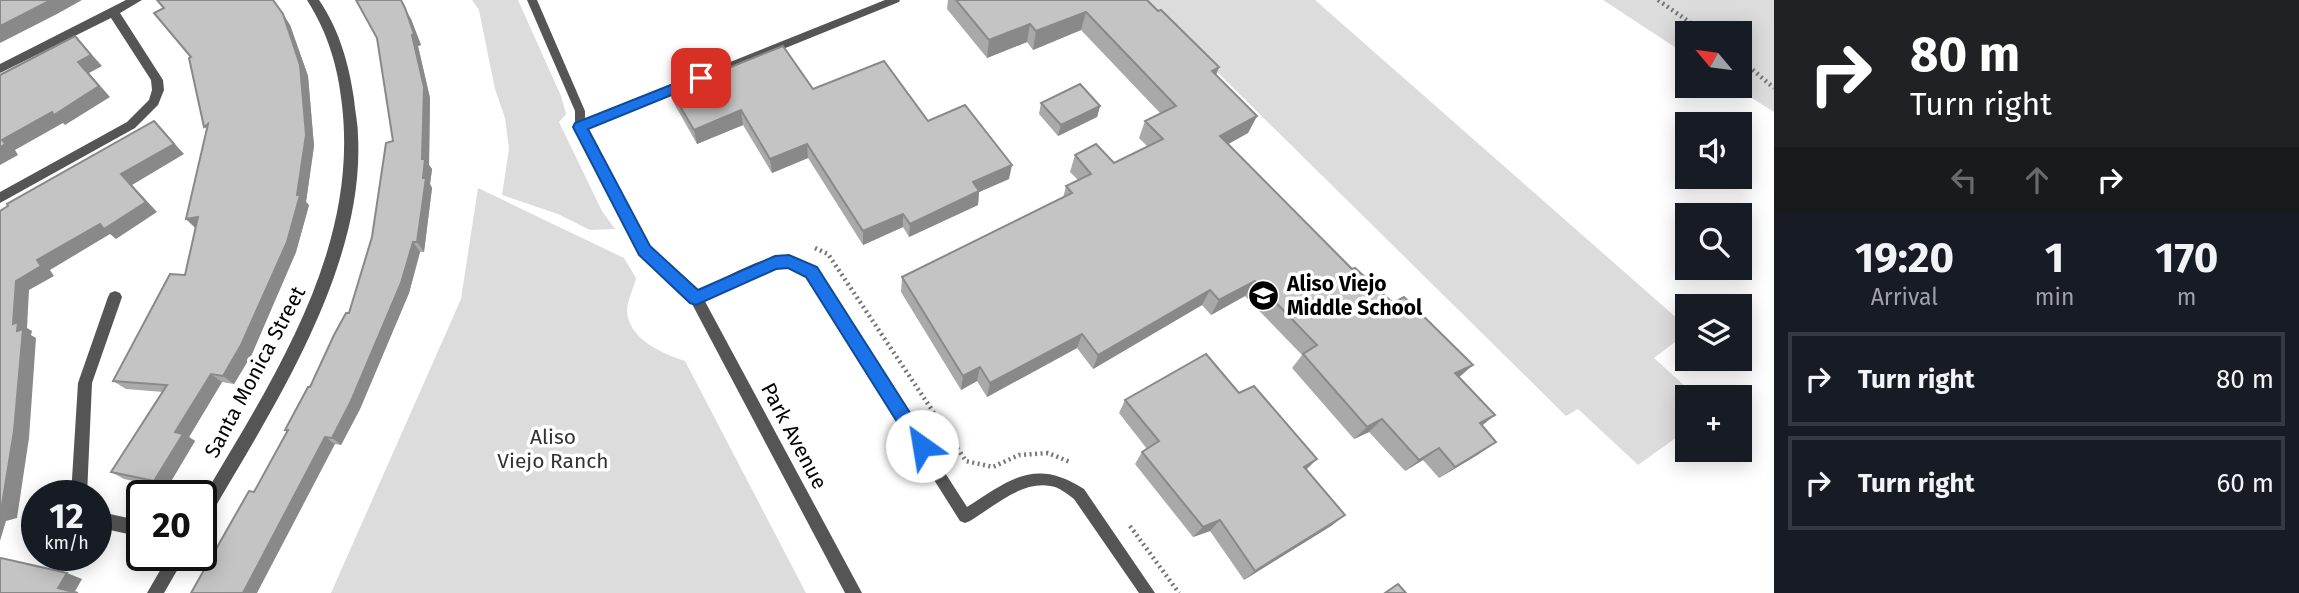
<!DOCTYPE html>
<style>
body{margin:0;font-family:"Fira Sans",sans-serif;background:#242831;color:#f1f3f6;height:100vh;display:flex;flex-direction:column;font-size:26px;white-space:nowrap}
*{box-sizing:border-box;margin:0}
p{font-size:23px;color:#9ea1a6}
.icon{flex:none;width:38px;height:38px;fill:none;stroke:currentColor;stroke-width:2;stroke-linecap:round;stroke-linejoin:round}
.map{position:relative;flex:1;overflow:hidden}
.details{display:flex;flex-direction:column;background:#171b24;width:525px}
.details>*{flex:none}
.banner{background:#202124;color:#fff;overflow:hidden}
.needle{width:46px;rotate:299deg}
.fabs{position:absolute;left:1675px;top:21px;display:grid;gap:14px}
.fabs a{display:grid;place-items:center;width:77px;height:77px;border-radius:0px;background:#171b24;box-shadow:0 4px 18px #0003;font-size:35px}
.speed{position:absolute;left:21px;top:480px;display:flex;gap:14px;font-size:35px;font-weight:700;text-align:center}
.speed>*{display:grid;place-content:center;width:91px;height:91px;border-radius:50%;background:#171b24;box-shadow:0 4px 18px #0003;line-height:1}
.speed small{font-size:18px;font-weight:400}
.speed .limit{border:4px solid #111;border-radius:10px;background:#fff;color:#111}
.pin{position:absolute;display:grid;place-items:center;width:60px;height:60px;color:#fff;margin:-30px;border-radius:14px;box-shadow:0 4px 10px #0006}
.me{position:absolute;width:77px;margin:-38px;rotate:328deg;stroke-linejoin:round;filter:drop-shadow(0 0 5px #0008)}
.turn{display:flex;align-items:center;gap:24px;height:147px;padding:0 21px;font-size:32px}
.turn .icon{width:91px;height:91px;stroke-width:2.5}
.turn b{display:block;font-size:49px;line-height:60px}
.lanes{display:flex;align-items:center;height:66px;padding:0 21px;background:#0003;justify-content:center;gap:35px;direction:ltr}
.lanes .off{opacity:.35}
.eta{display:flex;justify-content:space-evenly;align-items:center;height:119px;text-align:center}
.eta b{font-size:42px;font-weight:700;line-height:49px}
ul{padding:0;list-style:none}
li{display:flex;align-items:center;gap:21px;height:94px;margin:0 14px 10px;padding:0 7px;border:4px solid #363941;border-radius:0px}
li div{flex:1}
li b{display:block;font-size:26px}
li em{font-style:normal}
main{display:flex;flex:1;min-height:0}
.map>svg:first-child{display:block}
</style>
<main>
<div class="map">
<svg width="1774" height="593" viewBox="0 0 1774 593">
<rect width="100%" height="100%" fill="#fff"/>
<g fill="#dcdcdc">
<path d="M472,0H518L561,96L566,114L559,122L602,211L615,229L590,230L558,214L502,195L509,149L505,118L495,89L479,10Z"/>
<path d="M1144,0H1315L1687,327V333L1654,358L1697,397H1687V430L1638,465L1578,409L1566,416Z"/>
<path d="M1603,0H1774V112L1733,86H1740V33H1687V55Z"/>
<path d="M478,188L624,258L636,278C634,287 627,301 627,311C629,340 662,353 685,361L806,593H331L461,299Z"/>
</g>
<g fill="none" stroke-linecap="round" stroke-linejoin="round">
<g stroke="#777" stroke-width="4.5" stroke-dasharray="2 3.5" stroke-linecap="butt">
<path d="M1658,0L1705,33"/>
<path d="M1740,59L1774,88"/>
<path d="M815,248L828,254L966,461L993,467L1019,455L1048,453L1070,462"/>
<path d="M1130,526L1179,593"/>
</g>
<path fill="#555" fill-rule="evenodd" d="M527,0H537L585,111V120L885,0H900L899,2L586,129L648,246L697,292C722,280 765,252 792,257C800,259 807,263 813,267L967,507C1010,480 1035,457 1084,489L1155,593H1139L1074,499C1066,493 1059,487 1050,486C1021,481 993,507 970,521L965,523L960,521L804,274C772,253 728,291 696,303L692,302L640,254L575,127V111Z"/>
<g fill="#555" fill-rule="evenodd">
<path d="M126,0H142L120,13L163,80L164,90L158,105L135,128L0,203V192L127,122L149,100L152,90L151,80L111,18L0,73V64Z"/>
<path d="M307,0H319C339,29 349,64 354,99C355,111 358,124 358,136C365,269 271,411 207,521L201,524V501C272,380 359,252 342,105C338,67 328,33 307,0Z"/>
<path d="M115,291L120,293L122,297L92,383L87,495H71L78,383L108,297L110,293Z"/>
<path d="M696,292L701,294L862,593H845L691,302L689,298L691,294Z"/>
<path d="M96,511L142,521V537L96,527Z"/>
<path d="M169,555H186L164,593H147Z"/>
</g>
</g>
<g fill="#a9a9a9">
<path d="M273,0L290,25L308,76L314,146L306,202L309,205L296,252L252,354L234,384L222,382L189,437L195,441L167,488L124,479L111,472L163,392L126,389L113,381L185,275L196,229L186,219L207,129L204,127Z"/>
<path d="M948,0H1147L1219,67L1216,75L1257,116L1248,133L1228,144L1352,269L1393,303L1473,365L1459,377L1495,415L1482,425L1479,454L1439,478L1423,460L1405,471L1369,432L1354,439L1292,368L1302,355L1245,296L1211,315L1202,305L1093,369L1077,348L987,397L977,381L961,390L901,292L902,277L1063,198L1066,186L1078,180L1070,172L1075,155L1114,163L1148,147L1139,138L1145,121L1160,113L1081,30L1033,50L1027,42L987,58L947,9Z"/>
<path d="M411,19L421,45L418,46L430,98L429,165L432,169L430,184L432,188L424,252H420L409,293L360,409L341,445L335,444L254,492L288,432L285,430L310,387L349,313L372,237L393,141L377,38Z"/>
<path d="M813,89L928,121L1009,179L979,192L978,205L909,237L903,227L863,245L808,158L772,173L743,125L697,144L675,105L671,91Z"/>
<path d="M1041,103L1100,106L1097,117L1058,136L1039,114Z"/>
<path d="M1239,393L1345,515L1331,526L1244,580L1210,531L1193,537L1135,464L1142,452L1147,449L1119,413L1125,400Z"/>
</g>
<g fill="#898989">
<path d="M51,0H82L57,14L0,43V26Z"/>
<path d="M405,8L411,19L421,45L418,46L430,98L429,165L432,169L430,184L432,188L424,252L417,242L423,178L422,159L412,35Z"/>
<path d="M1086,12L1081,30L1033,50L1036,31Z"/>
<path d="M283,14L290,25L308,76L314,146L306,202L309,205L296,252L252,354L234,384L223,376L297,195Z"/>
<path d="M1030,24L1027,42L987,58L989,40Z"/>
<path d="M75,36L102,66L89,73L110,97L65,125L63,123L15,150L18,155L0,165V147L2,140L78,62Z"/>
<path d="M1219,67L1212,85V71Z"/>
<path d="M1100,106L1097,117L1058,136L1061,125Z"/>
<path d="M741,110L743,125L697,144L694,130Z"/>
<path d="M1257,116L1248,133L1212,153L1220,136Z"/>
<path d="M154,121L184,154L132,185L157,212L116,239L110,234L50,270L54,276L29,290L27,328L32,331L31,335L36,338L29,438L17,518L6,521L0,541V512L16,281L121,174Z"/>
<path d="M807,144L808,158L772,173L770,159Z"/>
<path d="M1012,165L1009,179L979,192L978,205L909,237L910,224L973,182Z"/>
<path d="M903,214V227L863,245V231Z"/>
<path d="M198,217L197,229L186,219Z"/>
<path d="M413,242L420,252L409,293L360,409L341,445L332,438Z"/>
<path d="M1255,281L1245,296L1211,315L1219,300Z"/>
<path d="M1210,290L1202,305L1093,369L1098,355Z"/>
<path d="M1082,334L1077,348L987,397L990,383Z"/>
<path d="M1473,365L1457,379L1455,373Z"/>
<path d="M980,367L977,381L961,390L963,376Z"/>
<path d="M211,374L222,382L189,437L195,441L167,488L154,481L175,432Z"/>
<path d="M1495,415L1479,428L1480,423Z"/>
<path d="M1382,419L1369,432L1354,439L1367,427Z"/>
<path d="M325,437L335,444L257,593H243Z"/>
<path d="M1496,442L1479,454L1439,478L1455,467Z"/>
<path d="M1439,448L1423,460L1405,471L1419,460Z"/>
<path d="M1317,459L1305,471L1304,467Z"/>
<path d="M1345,515L1331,526L1244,580L1255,571Z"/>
<path d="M1220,520L1210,531L1193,537L1203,527Z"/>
<path d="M67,573L82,579L74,593L58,588Z"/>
</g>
<g fill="#c4c4c4" stroke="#898989" stroke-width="2">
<path d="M0,0H51L0,26Z"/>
<path d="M157,0H273L283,14L300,65L306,135L297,195H300L287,242L241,345L223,376L211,374L175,432L183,434L154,481L111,472L167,385L113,381L170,274L185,275L198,217L186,219L208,124L204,127L189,58L191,57L154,13L164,8Z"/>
<path d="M356,0H401L405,8L414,34L412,35L424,87L422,159H425L423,178H426L417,242H413L401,283L351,401L332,438L325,437L243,593H191L249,491L254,492L288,430H285L308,387H310L334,335L346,313H349L372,237L386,143L393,141L377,38Z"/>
<path d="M956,0H1147L1158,11L1161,10L1219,67L1212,71L1257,116L1220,136L1352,269L1355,268L1393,303L1404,297L1473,365L1455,373L1495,415L1480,423L1496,442L1455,467L1439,448L1419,460L1382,419L1367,427L1303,354L1317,345L1255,281L1219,300L1210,290L1098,355L1082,334L990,383L980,367L963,376L902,277L1072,193L1066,186L1091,174L1075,155L1096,144L1114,163L1163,139L1145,121L1176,106L1086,12L1036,31L1030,24L989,40Z"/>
<path d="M75,36L91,55L78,62L99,86L54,115L52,112L2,140L6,144L0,147V75Z"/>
<path d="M783,46L813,89L884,61L928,121L965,105L1012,165L973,182L979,191L910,224L903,214L863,231L807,144L770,159L741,110L694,130L671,91Z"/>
<path d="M1080,84L1100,106L1061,125L1041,103Z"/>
<path d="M154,121L174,144L121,174L146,202L104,229L100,224L37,260L41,266L16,281L13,324L18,322L17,331L23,329L14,431L1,511L0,512V211L8,206L7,204Z"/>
<path d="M1206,354L1239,393L1254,386L1317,459L1304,467L1345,515L1255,571L1220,520L1203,527L1142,452L1159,441L1125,400Z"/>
<path d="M1,558L67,573L58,588L78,593H0V559Z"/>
<path d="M1398,584L1406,593H1385Z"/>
</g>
<path fill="#1a73e8" stroke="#114b97" stroke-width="2" d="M701,73L708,78L706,81L588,129L650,246L698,290L775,256L789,255L817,267L928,441L930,446L928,452L922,455L916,452L806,277L788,268L776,269L696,305L690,303L639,255L573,127L575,123Z"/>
<defs>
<symbol id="school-disc" viewBox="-11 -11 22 22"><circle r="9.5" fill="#000" stroke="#fff"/><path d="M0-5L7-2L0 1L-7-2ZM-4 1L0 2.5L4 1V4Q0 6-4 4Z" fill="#fff"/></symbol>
</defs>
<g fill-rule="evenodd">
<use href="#school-disc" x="1246" y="278" width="35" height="35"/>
</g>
<g text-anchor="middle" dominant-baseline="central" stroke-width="7" stroke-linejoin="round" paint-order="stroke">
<g font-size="21" font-weight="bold" fill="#000" stroke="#fff" text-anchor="start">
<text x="1287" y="284">Aliso Viejo<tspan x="1287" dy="24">Middle School</tspan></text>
</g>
<g font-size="21" fill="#000" stroke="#fff">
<text transform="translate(255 372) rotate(-62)">Santa Monica Street</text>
<text transform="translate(794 436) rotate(62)">Park Avenue</text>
</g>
<g font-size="21" fill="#333" stroke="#fff">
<text x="553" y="437">Aliso<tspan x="553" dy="24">Viejo Ranch</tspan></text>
</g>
</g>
</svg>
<div class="fabs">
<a><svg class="needle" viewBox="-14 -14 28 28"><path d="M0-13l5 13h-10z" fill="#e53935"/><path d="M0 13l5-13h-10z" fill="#9ea1a6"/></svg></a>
<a><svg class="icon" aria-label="sound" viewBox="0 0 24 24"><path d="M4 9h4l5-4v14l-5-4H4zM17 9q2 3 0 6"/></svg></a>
<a><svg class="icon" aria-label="search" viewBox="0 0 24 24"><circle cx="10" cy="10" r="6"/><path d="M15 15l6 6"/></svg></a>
<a><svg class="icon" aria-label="layers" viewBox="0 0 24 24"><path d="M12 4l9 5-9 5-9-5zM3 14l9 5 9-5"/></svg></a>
<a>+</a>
</div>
<div class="speed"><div>12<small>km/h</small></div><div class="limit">20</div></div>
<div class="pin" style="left:701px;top:78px;background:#d93025"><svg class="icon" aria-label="arrive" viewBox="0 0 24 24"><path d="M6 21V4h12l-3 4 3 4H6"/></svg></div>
<svg class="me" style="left:922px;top:446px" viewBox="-20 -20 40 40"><circle r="19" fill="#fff"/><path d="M0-13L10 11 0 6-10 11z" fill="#1a73e8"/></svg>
</div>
<section class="details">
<div class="banner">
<div class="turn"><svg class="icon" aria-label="right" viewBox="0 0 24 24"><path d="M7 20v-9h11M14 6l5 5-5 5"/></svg><div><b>80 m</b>Turn right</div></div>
<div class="lanes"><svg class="icon off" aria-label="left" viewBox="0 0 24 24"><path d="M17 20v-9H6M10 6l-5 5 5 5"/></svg><svg class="icon off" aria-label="ahead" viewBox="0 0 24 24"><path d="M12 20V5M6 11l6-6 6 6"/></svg><svg class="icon" aria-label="right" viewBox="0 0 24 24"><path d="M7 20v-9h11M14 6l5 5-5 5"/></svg></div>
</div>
<div class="eta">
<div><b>19:20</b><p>Arrival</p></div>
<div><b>1</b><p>min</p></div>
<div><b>170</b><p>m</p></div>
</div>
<ul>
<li><svg class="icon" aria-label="right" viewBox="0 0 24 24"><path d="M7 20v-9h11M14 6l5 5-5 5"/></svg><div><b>Turn right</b></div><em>80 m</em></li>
<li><svg class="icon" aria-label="right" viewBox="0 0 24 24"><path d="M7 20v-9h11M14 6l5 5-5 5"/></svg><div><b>Turn right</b></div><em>60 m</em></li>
</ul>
</section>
</main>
